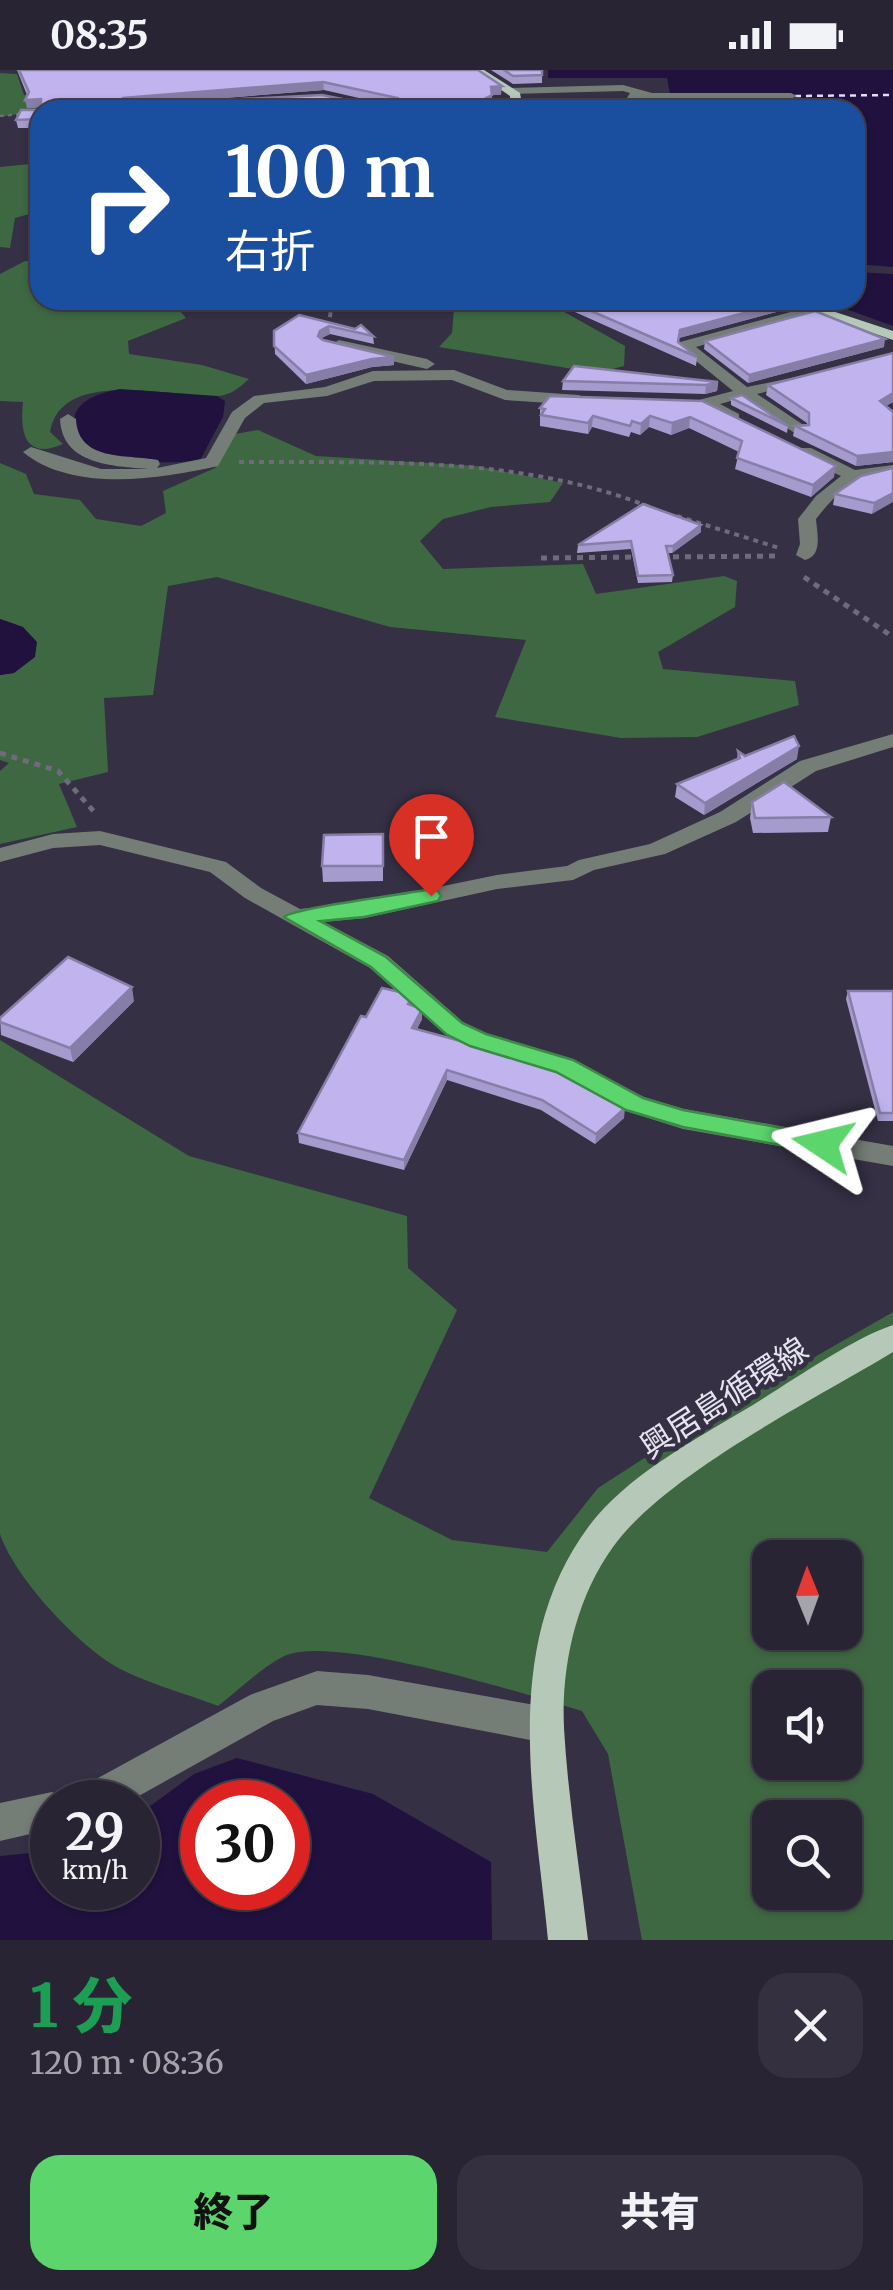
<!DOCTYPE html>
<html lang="ja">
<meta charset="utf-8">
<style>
body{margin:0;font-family:Merriweather,"Noto Sans JP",serif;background:#34303f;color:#f1f3f6;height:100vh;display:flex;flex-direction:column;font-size:38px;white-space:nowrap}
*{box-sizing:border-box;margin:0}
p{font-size:32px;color:#a5a4ac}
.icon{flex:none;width:55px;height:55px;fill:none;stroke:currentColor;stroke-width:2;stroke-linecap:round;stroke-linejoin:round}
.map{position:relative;height:1870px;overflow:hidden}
.drawer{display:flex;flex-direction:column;background:#282433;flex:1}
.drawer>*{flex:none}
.hud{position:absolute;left:30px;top:30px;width:835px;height:210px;border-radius:30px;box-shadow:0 2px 8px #0004,0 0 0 2px #44414e;background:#1a4fa0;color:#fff;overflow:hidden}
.needle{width:65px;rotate:359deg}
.fabs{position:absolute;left:752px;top:1470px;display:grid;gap:20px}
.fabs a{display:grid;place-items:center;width:110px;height:110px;border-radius:20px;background:#282433;box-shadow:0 2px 8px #0004,0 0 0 2px #44414e;font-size:50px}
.speed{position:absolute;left:30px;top:1710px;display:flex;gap:20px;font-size:50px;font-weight:700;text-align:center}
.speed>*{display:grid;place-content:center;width:130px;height:130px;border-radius:50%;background:#282433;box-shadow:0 2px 8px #0004,0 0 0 2px #44414e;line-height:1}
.speed small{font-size:25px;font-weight:400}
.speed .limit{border:15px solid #d22;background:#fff;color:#111}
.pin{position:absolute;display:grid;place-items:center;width:85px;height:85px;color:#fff;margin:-102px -42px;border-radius:50% 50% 50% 0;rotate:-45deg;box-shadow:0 0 10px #0007}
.pin .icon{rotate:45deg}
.me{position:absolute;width:110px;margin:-55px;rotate:280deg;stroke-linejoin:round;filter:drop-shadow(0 0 8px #0008)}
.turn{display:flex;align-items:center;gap:35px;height:210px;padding:0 30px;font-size:45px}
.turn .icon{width:130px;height:130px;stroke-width:2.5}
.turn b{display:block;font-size:70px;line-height:85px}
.round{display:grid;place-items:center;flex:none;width:105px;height:105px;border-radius:30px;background:#34303f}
.headline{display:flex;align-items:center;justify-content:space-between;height:170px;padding:0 30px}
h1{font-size:60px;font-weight:800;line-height:75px;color:#1e9e55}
.action{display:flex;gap:20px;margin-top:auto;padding:20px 30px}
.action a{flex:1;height:115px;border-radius:30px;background:#5cd56d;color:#111;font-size:40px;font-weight:800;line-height:115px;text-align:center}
.action a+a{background:#34303f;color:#f1f3f6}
.status{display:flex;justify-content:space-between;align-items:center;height:70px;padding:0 50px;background:#282433;direction:ltr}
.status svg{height:28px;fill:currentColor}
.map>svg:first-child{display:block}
</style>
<div class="status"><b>08:35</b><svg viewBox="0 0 49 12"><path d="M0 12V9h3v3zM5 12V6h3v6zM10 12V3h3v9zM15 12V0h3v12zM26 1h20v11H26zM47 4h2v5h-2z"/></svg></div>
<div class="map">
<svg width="893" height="1870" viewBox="0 0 893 1870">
<rect width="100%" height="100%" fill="#353044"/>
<g fill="#3e6842" fill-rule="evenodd">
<path d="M0,3L17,4L24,25L35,24L41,40L0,47Z"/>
<path d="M40,93V141L15,148L10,178L0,177V97Z"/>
<path d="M25,191L40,192V230H154L173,233L186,248L128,271L129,284L202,295L249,309C239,318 230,326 216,326C170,327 61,297 50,362L63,374C24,391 20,361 23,332L0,331V204Z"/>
<path d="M441,230H543L625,276L624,296L597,303L439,277L452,263L454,238Z"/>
<path d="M258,360L316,386L476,396L563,413L550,432L491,437L443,449L420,471L443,499L583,494L596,524L724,506L737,511L735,537L658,582L663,599L795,611L799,635L697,667L621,668L495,647L526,570L390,557L217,507L168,516L153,625L104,628L108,702L59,714L77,757L0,774V701L9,693L0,690V605L14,603L23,557L0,549V393L26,404L34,424L80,430L96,449L141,456L166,443L163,421L215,398L235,364Z"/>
<path d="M0,970L189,1086L407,1146L408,1198L457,1240L369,1428L452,1470L547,1482L598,1418L689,1359L893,1242V1870H642L608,1684L582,1641C525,1624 338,1565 287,1585C266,1593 237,1622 218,1636C185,1623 138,1611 110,1593C72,1568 14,1506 0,1464ZM770,1488H845V1562H770ZM770,1618H845V1692H770ZM770,1748H845V1822H770Z"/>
</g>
<g fill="#20113e" fill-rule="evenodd">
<path d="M548,0H893V197L855,194V40H673L667,8H548Z"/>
<path d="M855,202L893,204V256L821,230H855Z"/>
<path d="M120,319L217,326L225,331L223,347L200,390C172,394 133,393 106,385C88,380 65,358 78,339C87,326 106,322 120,319Z"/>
<path d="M0,549L23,557L37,572L35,587L14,603L0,605Z"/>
<path d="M237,1688L373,1724L491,1792L492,1870H0V1786L52,1781V1818H138V1745L194,1704ZM288,1732V1818H202V1732Z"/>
</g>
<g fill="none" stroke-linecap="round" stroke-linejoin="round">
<path stroke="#e4defe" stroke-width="2.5" stroke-dasharray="6 5" stroke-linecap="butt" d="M795,26L893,25"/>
<path stroke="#6f6b7d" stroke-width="2.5" stroke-dasharray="4 4" stroke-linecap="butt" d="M0,46L21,44"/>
<g stroke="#6f6b7d" stroke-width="4" stroke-dasharray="5 5" stroke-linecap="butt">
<path d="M328,257L333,230"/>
<path d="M239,392C380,393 522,385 655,439"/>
<path d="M677,446L779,478"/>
</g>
<g stroke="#6f6b7d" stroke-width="5" stroke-dasharray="6 6" stroke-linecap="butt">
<path d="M661,487L778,486"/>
<path d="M541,488L638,487"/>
<path d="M804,507L893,567"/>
<path d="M0,683L58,701L96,744"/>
</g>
<g fill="#757e76" fill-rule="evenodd">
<path d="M623,15L652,23H791L797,26L791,29H653L630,40H484L490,37L623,35L637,29L627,28L630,23L623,21L510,24L504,21L510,18Z"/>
<path d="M666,230H685L666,240H656V234Z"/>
<path d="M809,237L821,240L696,277L747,317L806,305V311L757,324L805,356V362H793L742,328L720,334L739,344V350L733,352L699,336V330L733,321L680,278V272Z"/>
<path d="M339,270L427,289L435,294L427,299L334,278L331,275Z"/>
<path d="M454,300L507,320L579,325L587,330L579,335L505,330L452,310L374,311L327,326L264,333L245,348L218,396C160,409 73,423 23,382L31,377L101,399H149C113,396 62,395 60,349L68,344L76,349C78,392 126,384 158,390L160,394L157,398L206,388L232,342L254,326L325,317L373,301Z"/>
<path d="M799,378H811L855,400L893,395V405C853,410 841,417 816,449C817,463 823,486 805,490L796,485L800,474L798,449L816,426L841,406L799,386Z"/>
<path d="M893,664V677L816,701L736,752L665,784L594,800L573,810L497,819L365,848L324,852L388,886L463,952L487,964L573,990L644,1027L684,1039L893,1076V1096L683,1059L626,1041L555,1002L469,976L445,964L370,898L245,828L210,802L100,775L53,778L0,792V778L53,764L100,761L226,792L261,818L300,839L365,832L497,805L567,796L579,790L650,774L720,742L800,691Z"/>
<path d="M317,1601L368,1605L546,1637L559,1643L564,1655L559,1667L546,1673L368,1639L317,1635L273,1651L128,1732H52V1759L0,1771V1733L52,1722L63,1727L67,1719L98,1708L250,1625Z"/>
</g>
<g fill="#b6c8b7" fill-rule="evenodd">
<path d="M472,0H484L520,23L523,40H511L510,26Z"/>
<path d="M778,230H799L893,261V270Z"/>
<path d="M893,1255V1282C814,1330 665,1404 613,1477C576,1528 561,1596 564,1658C568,1729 580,1800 588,1870H548C535,1732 499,1577 589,1456C626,1407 689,1373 741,1342C784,1317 848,1270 893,1255Z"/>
</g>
</g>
<g fill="#a69bcd" fill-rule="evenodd">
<path d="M17,0H478L501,25H492V33L488,35L494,40H41V37L27,38V25ZM324,20L385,34L373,35L161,33Z"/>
<path d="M491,0H542V13L513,14Z"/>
<path d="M40,40V58H18L16,50Z"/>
<path d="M548,230H657L654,231V234L784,240L679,268V272L697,287L696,296Z"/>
<path d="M299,245L373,266L374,274L330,264L321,268L323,270L394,287V295L372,297L306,314L275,284L274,261Z"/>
<path d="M705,271L884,277L748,313L704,279Z"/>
<path d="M893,283V332L886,336L893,342V392L856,396L793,366L795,356L807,355V353L766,325L768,315Z"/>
<path d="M563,311L718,312L717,321L705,324L562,320Z"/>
<path d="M731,328L788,356L787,363L731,335Z"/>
<path d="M702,331L834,407L811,427L735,399L739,382L689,358L671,365L649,357L640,365L631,362L629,367L592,357L588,364L540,356V338Z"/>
<path d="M893,398L872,444L833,435L835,424Z"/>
<path d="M701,462L672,483H667L673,505L672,512L638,513L631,479L577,483L578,475Z"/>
<path d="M738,681L745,686L797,689L704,745L675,727L677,714L737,690Z"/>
<path d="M752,732L831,747L828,762L753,763L750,748Z"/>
<path d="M383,764V811L323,812L322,796Z"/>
<path d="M848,921H893V1051H878L846,929Z"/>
<path d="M134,931L73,992L1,965L0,948Z"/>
<path d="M411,935L422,939V949L417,959L624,1048L595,1074L541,1040L447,1010L404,1100L299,1073L298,1063L366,947Z"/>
</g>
<g fill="#877ea7">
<path d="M323,12L324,20L124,36L119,32L123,28Z"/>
<path d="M502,16L501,25H492V33L480,39V31L491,17Z"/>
<path d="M41,29L42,37L27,38L25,30Z"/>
<path d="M785,232L784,240L679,268L680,260Z"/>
<path d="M329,256L330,264L320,269L318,266L320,261Z"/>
<path d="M885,269L884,277L748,313L749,305Z"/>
<path d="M394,287V295L372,297L306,314V305L372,289Z"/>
<path d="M718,312L717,321L705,324L706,315Z"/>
<path d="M893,323V332L878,341L880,331Z"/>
<path d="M593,346L592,357L588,364V353Z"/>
<path d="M650,346L649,357L640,365L641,354Z"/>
<path d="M690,347L689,358L671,365L672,353Z"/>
<path d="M893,382V392L856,396L857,386Z"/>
<path d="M836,396L834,407L811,427L813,415Z"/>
<path d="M893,423V432L872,444L874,433Z"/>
<path d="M701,455V462L672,483L673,476Z"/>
<path d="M799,676L797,689L704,745L705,733Z"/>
<path d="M132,917L134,931L73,992L70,978Z"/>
<path d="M422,939V949L412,968V958Z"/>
<path d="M447,1000V1010L404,1100V1090Z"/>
<path d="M625,1038L624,1048L595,1074L596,1064Z"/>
</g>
<g fill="#c1b4ee" stroke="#877ea7" stroke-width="2.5" fill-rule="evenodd">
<path d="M19,0H478L502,16L491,17L492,25L480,31L484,35H493L494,40H214V38L177,40H41V29L25,30L29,22ZM323,12L398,28L401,32L373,35L322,25L123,35L119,32L123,28Z"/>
<path d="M504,0H542V5L513,6Z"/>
<path d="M21,40H40V49L16,50Z"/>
<path d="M566,230H654V234L667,235L676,230H779L785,232L680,260L678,272L697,287Z"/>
<path d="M815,241L885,269L749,305L705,271Z"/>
<path d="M299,245L355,259L361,255L373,266L329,256L320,261L318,266L323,270L394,287L372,289L306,305L274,276V261Z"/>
<path d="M893,283V323L880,331L893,342V382L857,386L795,356L809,355V343L768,315Z"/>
<path d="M574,296L718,312L706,315L563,311Z"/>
<path d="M742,325L788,356L731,328Z"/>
<path d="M550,326L702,331L836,396L813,415L737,388L742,371L690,347L672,353L650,346L641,354L632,351L630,356L593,346L588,353L541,345L545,339L540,338Z"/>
<path d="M893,398V423L874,433L835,424L861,406Z"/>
<path d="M643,434L701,455L673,476H666L673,505L638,506L631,471L578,475Z"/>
<path d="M794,666L799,676L705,733L677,714L740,688L738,681L745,686Z"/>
<path d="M784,712L831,747L755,748L752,732Z"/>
<path d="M383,764V796H322L324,765Z"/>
<path d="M68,887L132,917L70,978L0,952V948Z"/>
<path d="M382,918L404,923L411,929L408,934L422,939L412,958L557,997L625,1038L596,1064L542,1030L447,1000L404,1090L298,1063L361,946L366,947Z"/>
<path d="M848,921H893V1043H880Z"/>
</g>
<path fill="#5cd56d" stroke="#3c8a47" stroke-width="2.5" d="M431,819L438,821L441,826L438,831L364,847L320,851L386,887L462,953L486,964L573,990L643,1028L683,1040L832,1067L835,1074L832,1080L823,1083L683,1057L626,1040L556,1002L470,976L446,964L371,897L284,847C292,838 408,824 431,819Z"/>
<g text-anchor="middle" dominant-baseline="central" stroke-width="10" stroke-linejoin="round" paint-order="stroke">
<g font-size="32" fill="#e6e4f1" stroke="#353044">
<text transform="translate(724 1328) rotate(-33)">興居島循環線</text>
</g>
</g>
</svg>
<div class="fabs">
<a><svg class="needle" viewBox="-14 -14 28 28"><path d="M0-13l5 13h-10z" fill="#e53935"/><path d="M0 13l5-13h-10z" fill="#a5a4ac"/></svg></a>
<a><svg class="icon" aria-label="sound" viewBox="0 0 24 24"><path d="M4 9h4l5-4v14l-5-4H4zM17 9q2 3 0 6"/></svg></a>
<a><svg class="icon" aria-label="search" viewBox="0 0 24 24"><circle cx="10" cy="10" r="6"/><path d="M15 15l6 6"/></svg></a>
</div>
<div class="speed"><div>29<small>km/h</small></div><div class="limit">30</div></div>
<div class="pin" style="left:431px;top:826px;background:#d93025"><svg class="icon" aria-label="arrive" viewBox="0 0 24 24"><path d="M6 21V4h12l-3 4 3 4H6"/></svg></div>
<svg class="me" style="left:823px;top:1074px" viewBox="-20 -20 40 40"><path d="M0-17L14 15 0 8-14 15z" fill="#5cd56d" stroke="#fff" stroke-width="4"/></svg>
<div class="hud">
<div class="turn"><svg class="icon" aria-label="right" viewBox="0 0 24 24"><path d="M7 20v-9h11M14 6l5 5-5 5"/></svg><div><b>100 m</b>右折</div></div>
</div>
</div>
<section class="drawer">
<div class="headline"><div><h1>1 分</h1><p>120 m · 08:36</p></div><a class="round"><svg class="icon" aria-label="close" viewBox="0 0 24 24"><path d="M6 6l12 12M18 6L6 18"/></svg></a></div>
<div class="action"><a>終了</a><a>共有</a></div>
</section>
